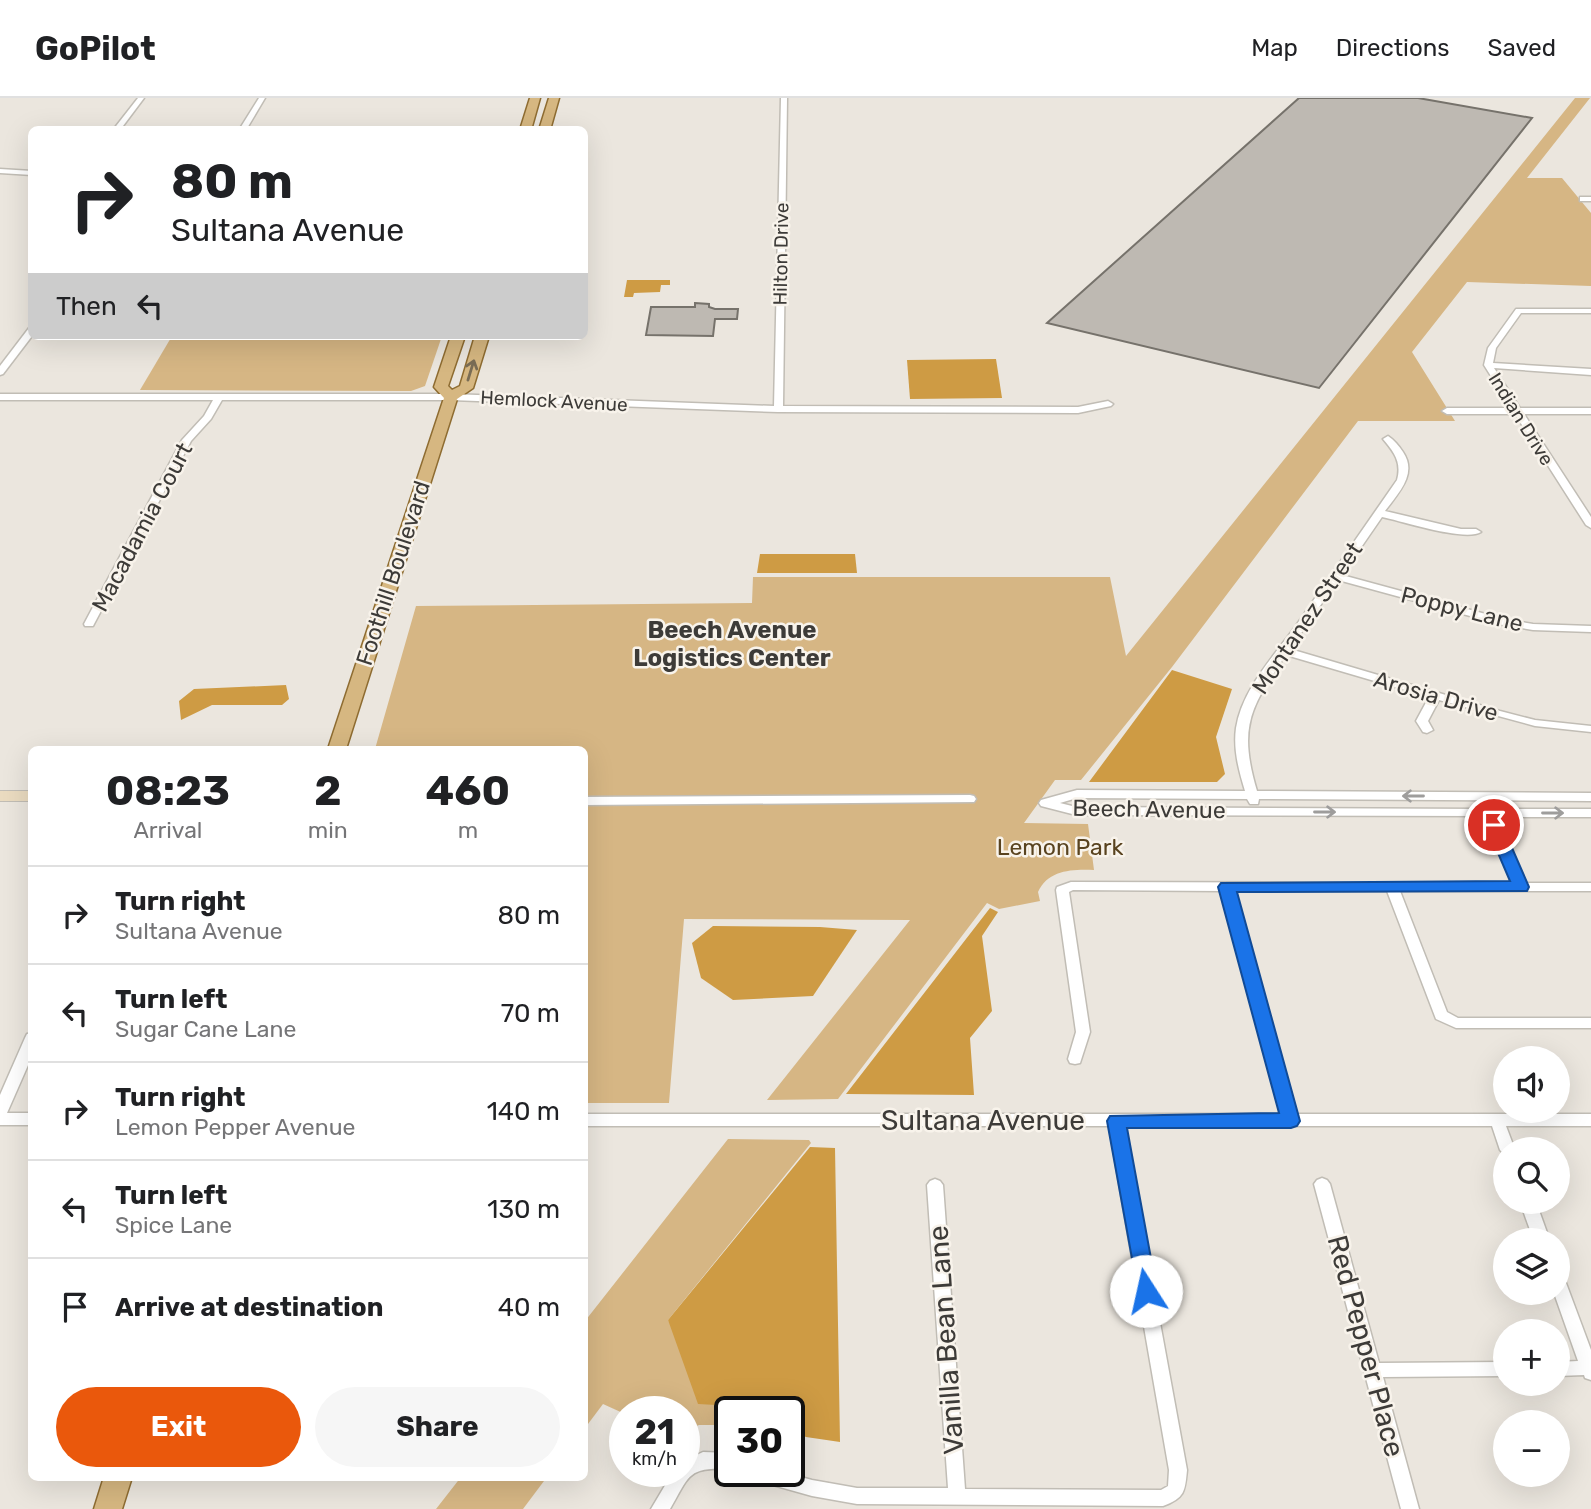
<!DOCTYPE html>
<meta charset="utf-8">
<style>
body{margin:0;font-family:Rubik,sans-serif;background:#f6f6f6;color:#202124;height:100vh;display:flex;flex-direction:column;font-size:26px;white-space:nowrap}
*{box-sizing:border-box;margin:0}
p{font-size:23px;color:#757577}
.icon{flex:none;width:38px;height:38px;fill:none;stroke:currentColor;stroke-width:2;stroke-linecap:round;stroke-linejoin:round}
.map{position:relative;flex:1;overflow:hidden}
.sheet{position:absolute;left:28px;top:648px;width:560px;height:735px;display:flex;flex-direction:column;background:#fff;border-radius:10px;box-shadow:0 7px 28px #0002}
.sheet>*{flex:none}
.guide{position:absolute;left:28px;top:28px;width:560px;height:214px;border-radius:10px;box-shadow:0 7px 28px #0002;background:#fff;color:#202124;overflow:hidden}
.fabs{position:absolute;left:1493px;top:948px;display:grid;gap:14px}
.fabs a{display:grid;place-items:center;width:77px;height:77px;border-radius:50%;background:#fff;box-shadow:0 7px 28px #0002;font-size:35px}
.speed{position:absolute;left:609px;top:1298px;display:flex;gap:14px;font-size:35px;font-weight:700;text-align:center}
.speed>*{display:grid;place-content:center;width:91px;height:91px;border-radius:50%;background:#fff;box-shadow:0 7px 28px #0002;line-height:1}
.speed small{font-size:18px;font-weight:400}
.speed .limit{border:4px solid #111;border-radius:10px;background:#fff;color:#111}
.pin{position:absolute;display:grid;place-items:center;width:60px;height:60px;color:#fff;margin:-30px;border:4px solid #fff;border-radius:50%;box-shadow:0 2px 7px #0007}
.me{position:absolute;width:77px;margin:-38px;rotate:350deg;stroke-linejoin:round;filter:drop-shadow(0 0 5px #0008)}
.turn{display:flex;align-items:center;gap:24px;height:147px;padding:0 28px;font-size:32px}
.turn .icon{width:91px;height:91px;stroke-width:2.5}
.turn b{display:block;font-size:49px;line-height:60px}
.then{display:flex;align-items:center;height:66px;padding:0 28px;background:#0003;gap:14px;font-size:26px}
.eta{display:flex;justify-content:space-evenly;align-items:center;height:119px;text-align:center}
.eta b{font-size:42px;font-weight:700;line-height:49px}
.cta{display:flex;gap:14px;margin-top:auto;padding:14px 28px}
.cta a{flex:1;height:80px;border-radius:42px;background:#ea580c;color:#fff;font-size:28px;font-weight:700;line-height:80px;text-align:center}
.cta a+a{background:#f6f6f6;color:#202124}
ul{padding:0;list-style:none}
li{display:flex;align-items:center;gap:21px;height:98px;padding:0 28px;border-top:2px solid #e0e0e0}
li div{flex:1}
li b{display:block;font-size:26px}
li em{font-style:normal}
header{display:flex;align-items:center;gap:42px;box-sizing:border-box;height:98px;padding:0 35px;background:#fff;border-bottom:2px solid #e0e0e0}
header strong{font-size:33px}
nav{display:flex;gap:38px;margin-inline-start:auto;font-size:24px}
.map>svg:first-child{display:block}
</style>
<header>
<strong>GoPilot</strong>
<nav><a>Map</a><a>Directions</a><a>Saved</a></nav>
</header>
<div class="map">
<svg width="1591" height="1411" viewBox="0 0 1591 1411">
<rect width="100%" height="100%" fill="#ebe6de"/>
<g fill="#d6b684">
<path d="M1575,0H1590L1527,80H1562L1591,115V188L1467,184L1412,254L1455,323H1358L1172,569L1081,682H1055L1024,725L1088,726L1094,772C1072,771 1048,772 1038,794L1040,803L999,811L987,805L838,1001L767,1002L910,822L684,821L669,1005H585L584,651H572V648L375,651L416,508L752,505L753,479H1110L1126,558Z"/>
<path d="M172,238H442L425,288L411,293L140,292Z"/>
<path d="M728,1041L809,1042L811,1045L668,1222L716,1307L729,1303L755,1314H730V1327H699L684,1333V1314L625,1316L603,1306L585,1330V1223Z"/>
<path d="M461,1379H547L523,1411H436Z"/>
</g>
<g fill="#ce9b44">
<path d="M627,182H670V187H661L660,194L634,195L633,199H624Z"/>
<path d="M996,261L1002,300L910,301L907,262Z"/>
<path d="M760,456H855L857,475H757Z"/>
<path d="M1172,572L1232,591L1216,639L1225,676L1217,684H1089Z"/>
<path d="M286,587L289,601L282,607H212L181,622L179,603L194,591Z"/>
<path d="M990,810L998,814L982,838L992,913L970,940L974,997L846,996Z"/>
<path d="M713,828L820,829L857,832L813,898L733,902L701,880L692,845Z"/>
<path d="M810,1049L835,1050L840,1344L806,1339L789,1330V1314H755L729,1303L716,1307L698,1306L668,1222Z"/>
</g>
<g fill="#beb9b2" stroke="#76726b" stroke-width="2">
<path d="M1299,0H1418L1532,20L1319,290L1047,225Z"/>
<path d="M695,205L709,206V209L715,211H738L737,221H715L713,238L646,237L651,209H695Z"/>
</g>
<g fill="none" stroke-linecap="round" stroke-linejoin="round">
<defs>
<g id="street">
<path d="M138,0H144L120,32H113Z"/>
<path d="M259,0H265L246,32H239Z"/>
<path d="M781,0H787L783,308L1078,309L1108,303L1113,306L1111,308L1078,315L778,314L451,302H222L211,321L191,343L94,526L93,528H85L84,526L182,342L204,318L213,302H0V296H451L774,308Z"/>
<path d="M0,71L32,73V77L0,75Z"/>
<rect x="1580" y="99" width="11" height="4"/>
<path d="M1516,211H1591V215H1521L1496,250L1493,265L1591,271V277L1494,270L1520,310H1591V316H1524L1591,419V430L1586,427L1515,316H1447L1442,313L1447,310H1511L1484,267L1488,250Z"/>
<path d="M29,230H32V238L3,276L0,277V268Z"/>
<path d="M1388,338C1394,342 1399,348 1403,354C1418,376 1398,395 1385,413L1461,431H1476L1481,434C1465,444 1402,423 1382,419L1342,477L1504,521L1533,526L1591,528V534L1533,532L1503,527L1338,482L1290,551L1500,613L1535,622L1591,628V634L1535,628L1439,602L1428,623L1433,632L1427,635L1423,634L1416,623L1429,599L1286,557C1250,609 1238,629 1257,693L1591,695V703L1259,701L1258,706H1250L1247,701L1077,700L1060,705L1076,709L1481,711L1482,706H1490L1493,711H1591V719H1496L1526,785H1591V793H1400L1447,914L1458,920H1591V930H1456L1436,921L1387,793H1234L1297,1016H1591V1028H1506L1515,1052H1505V1057L1500,1052L1492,1028H1124L1187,1372C1185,1393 1185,1400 1163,1408L857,1406L812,1398L748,1380L745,1374H782L812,1382L857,1390H948L927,1087L930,1083L935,1081L940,1083L943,1087L965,1391L1161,1392L1168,1388L1169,1372L1109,1028H584V1016H1282L1222,793L1073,792L1069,794L1090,934L1080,965L1075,966L1070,965L1068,961L1076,934L1056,792L1057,789L1071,784L1513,785L1484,718L1076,717L1041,708L1039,705L1041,702L1077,692L1245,693C1239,673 1233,652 1236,630C1242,591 1275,557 1297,526C1330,478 1364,430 1397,382C1402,364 1394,354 1383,341Z"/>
<path d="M970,697L974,698L976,701L974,704L584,707V699Z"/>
<path d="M32,935V958L7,1015H32V1027H0V997L25,940L27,936Z"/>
<path d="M1322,1080L1327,1082L1330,1086L1379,1265L1505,1264V1278L1383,1279L1419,1411H1401L1314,1086L1317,1082Z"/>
<path d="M1520,1104H1536L1550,1143H1534Z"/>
<path d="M1558,1178L1564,1180L1566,1185L1591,1252V1282L1585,1280L1584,1277L1558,1278V1264L1578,1263L1554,1195H1558Z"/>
<path d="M703,1354L730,1355V1371C687,1369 690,1377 670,1411H651L673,1374H684V1363Z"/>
</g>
<rect id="secondary" x="0" y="693" width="32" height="10"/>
<g id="primary">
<path d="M530,0H540L531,32H520Z"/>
<path d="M549,0H559L550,32H539Z"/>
<path d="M451,238H465L448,288L452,292L460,288L475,238H489L473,290L457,301L346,651H328L444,300L434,289Z"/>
<path d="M104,1379H132L122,1411H94Z"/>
</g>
</defs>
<use href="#street" stroke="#c1bdb5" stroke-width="3"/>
<use href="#secondary" stroke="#c1bdb5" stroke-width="2"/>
<use href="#primary" stroke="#8e6c31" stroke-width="3"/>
<use href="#street" fill="#fff" fill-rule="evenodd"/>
<use href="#secondary" fill="#eadbc0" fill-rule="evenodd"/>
<use href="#primary" fill="#d6b781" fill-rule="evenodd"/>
</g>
<defs><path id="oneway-shaft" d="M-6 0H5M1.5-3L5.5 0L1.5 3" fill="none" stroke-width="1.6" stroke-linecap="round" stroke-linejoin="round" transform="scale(1.75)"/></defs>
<use stroke="#7a6d55" href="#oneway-shaft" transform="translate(471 272) rotate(-73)"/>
<g stroke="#9e9d9c">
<use href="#oneway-shaft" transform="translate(1413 698) rotate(-180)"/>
<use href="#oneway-shaft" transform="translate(1325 714)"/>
<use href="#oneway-shaft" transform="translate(1553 715)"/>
</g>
<path fill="#1a73e8" stroke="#114b97" stroke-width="2" d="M1494,722L1502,727L1529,789L1527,793L1237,794L1300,1023L1297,1028L1291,1030H1127L1157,1193L1154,1199L1146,1202L1139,1199L1107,1023L1110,1018L1279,1015L1218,789L1221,785L1510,783L1486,727Z"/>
<g text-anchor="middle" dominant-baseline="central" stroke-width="5" stroke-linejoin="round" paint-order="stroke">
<g font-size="19" fill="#3d3b38" stroke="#f8f3eb">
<text transform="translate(781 156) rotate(-89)">Hilton Drive</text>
<text transform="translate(554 303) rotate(3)">Hemlock Avenue</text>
<text transform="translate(1521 321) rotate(58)">Indian Drive</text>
</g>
<g font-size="23" fill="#3d3b38" stroke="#f8f3eb">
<text transform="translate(142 429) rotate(-62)">Macadamia Court</text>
<text transform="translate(393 475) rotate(-72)">Foothill Boulevard</text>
<text transform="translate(1462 511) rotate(14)">Poppy Lane</text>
<text transform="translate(1307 520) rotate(-56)">Montanez Street</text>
<text transform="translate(1436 598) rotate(16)">Arosia Drive</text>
<text transform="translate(1149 711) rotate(1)">Beech Avenue</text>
</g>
<g font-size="23" fill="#59431f" stroke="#f8f3eb">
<text x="1060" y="749">Lemon Park</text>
</g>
<g font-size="24" font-weight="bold" fill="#3d3b38" stroke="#f8f3eb">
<text x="732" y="532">Beech Avenue<tspan x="732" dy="28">Logistics Center</tspan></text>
</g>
<g font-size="28" fill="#3d3b38" stroke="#f8f3eb">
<text x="983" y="1022">Sultana Avenue</text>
<text transform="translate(946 1242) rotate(-94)">Vanilla Bean Lane</text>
<text transform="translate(1366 1248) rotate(75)">Red Pepper Place</text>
</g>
</g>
</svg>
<div class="fabs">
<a><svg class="icon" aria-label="sound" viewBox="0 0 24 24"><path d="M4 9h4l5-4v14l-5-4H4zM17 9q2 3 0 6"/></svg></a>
<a><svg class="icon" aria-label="search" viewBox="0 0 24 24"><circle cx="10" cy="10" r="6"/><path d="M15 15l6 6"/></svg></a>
<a><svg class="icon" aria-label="layers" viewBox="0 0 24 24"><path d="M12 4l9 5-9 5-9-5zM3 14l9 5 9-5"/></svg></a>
<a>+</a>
<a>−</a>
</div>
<div class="speed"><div>21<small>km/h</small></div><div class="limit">30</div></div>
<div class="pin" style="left:1494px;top:727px;background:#d93025"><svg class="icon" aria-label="arrive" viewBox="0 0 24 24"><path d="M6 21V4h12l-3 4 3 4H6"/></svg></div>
<svg class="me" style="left:1146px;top:1193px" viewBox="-20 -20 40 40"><circle r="19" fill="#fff"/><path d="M0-13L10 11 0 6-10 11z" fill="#1a73e8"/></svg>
<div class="guide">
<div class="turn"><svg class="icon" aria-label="right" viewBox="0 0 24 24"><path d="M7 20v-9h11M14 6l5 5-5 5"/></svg><div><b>80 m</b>Sultana Avenue</div></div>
<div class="then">Then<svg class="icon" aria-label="left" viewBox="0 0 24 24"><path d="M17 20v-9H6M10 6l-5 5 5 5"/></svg></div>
</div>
<section class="sheet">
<div class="eta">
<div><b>08:23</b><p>Arrival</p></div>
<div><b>2</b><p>min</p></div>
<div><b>460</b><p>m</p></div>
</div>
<ul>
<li><svg class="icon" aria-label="right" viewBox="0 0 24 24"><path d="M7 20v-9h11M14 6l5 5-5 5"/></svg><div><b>Turn right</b><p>Sultana Avenue</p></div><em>80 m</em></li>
<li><svg class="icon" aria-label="left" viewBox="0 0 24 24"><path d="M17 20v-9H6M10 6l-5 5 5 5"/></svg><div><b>Turn left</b><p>Sugar Cane Lane</p></div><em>70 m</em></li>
<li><svg class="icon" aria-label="right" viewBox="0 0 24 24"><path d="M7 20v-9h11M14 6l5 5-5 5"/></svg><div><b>Turn right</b><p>Lemon Pepper Avenue</p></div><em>140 m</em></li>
<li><svg class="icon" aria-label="left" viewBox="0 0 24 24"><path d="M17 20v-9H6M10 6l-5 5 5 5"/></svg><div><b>Turn left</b><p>Spice Lane</p></div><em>130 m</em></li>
<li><svg class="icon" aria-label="arrive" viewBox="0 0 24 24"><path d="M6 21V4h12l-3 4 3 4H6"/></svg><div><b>Arrive at destination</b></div><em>40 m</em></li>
</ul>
<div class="cta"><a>Exit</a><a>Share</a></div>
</section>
</div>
